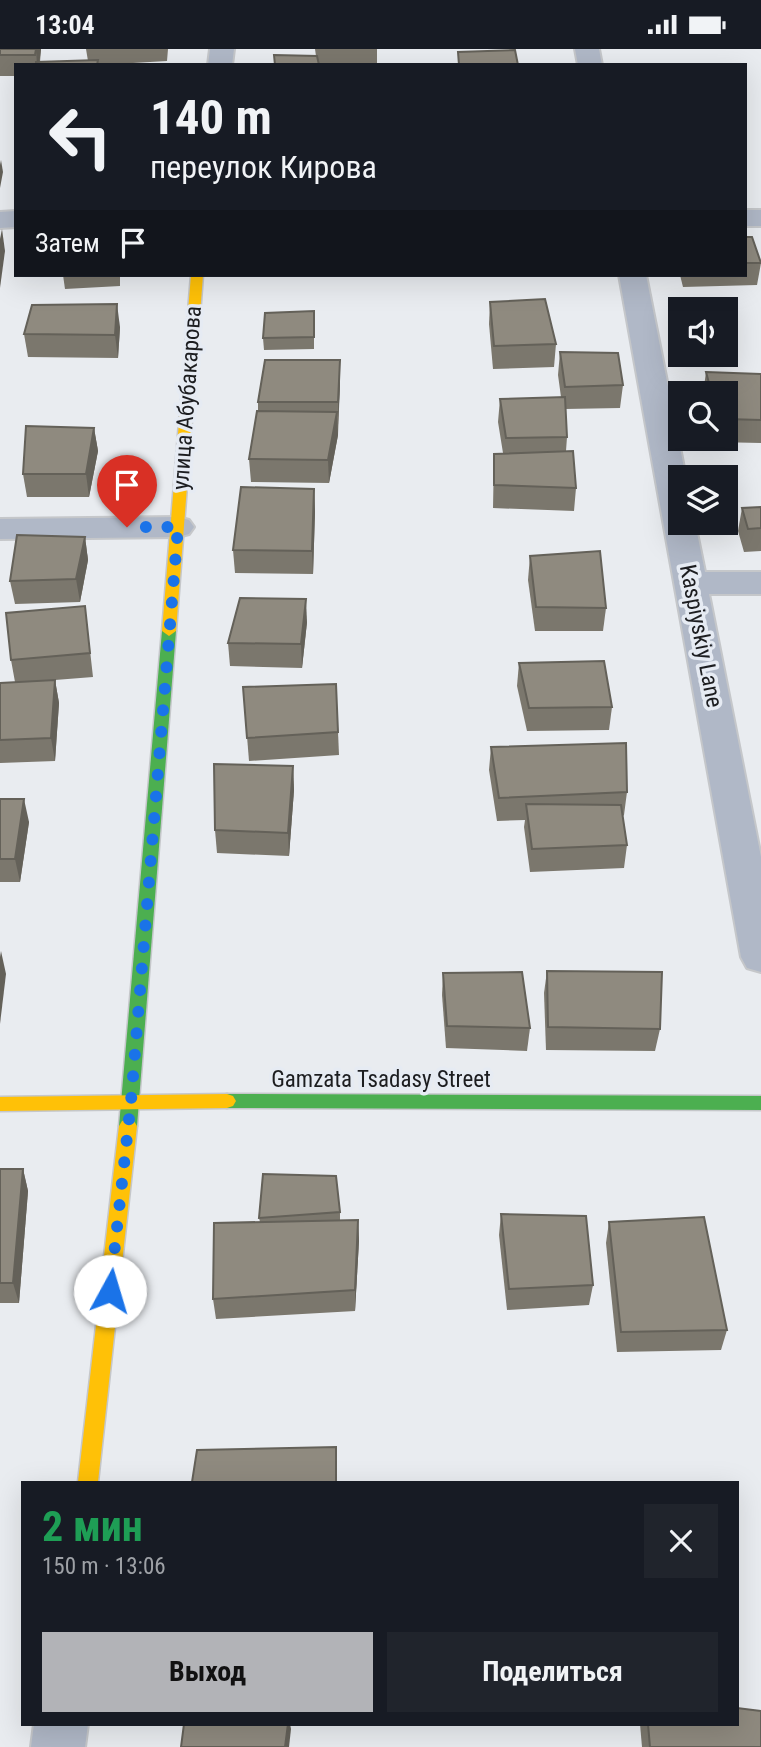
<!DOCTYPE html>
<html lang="ru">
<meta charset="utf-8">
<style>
body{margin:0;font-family:"Roboto Condensed",sans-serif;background:#20242c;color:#f1f3f6;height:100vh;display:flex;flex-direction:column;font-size:26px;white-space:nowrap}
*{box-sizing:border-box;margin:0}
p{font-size:23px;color:#9ea1a6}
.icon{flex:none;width:38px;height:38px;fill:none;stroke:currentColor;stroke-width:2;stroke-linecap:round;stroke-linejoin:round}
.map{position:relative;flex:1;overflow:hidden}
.sheet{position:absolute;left:21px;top:1432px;width:718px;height:245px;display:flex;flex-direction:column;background:#171b24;border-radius:0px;box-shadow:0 7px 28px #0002}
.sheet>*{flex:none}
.hud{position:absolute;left:14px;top:14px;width:733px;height:214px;border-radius:0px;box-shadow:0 7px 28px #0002;background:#171b24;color:#f1f3f6;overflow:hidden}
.tools{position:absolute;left:668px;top:248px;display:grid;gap:14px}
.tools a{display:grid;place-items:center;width:70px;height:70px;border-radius:0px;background:#171b24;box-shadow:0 7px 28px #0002;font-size:35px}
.pin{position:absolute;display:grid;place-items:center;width:60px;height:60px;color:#fff;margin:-72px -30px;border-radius:50% 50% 50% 0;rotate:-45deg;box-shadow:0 0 7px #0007}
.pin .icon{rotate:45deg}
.me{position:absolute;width:77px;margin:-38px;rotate:6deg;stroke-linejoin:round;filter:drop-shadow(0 0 5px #0008)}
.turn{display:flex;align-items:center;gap:24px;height:147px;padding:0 21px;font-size:32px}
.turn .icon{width:91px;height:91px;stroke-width:2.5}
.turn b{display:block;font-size:49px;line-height:60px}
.then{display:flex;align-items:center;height:66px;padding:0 21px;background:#0003;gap:14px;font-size:26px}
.round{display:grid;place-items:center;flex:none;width:74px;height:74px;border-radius:0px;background:#20242c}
.overview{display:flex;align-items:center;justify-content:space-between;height:119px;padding:0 21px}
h1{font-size:42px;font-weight:700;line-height:52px;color:#1e9e55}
.primary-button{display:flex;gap:14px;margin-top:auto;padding:14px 21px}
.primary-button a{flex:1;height:80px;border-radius:0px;background:#b2b3b7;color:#111;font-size:28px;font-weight:700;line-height:80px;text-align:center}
.primary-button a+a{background:#20242c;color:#f1f3f6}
.status{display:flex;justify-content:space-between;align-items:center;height:49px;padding:0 35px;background:#171b24;direction:ltr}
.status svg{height:19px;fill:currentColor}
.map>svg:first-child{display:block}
</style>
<div class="status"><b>13:04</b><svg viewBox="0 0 49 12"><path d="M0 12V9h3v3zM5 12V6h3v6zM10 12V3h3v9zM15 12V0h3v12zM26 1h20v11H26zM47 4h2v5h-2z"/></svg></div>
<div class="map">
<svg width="761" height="1698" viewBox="0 0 761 1698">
<rect width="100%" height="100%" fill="#e9ecf0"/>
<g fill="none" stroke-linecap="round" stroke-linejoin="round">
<defs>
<g id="street">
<path d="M210,0H234L232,16H208Z"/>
<path d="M575,0H599L602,16H578Z"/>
<rect x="746" y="161" width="15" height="16"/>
<path d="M16,162V178L0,179V163Z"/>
<path d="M619,226H646L686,429H681V474H695L705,523H761V545H709L761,808V923L747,919L741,908Z"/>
<path d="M178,468L189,471L194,478L189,485L178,488L0,490V470Z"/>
<path d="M34,1675H88L85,1698H31Z"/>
</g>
<g id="fast">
<path d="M169,577L176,582L137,1077L134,1082L128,1084L122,1082L119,1077L162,582Z"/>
<path d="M227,1045L761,1047V1061L227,1059L221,1057L218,1052L221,1047Z"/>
</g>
<g id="slow">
<path d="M191,226H203L176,582L169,587L162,582Z"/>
<path d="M227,1045L233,1047L236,1052L233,1057L227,1059L0,1062V1048Z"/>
<path d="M128,1070L134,1072L137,1077L98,1433H78L119,1077L122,1072Z"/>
</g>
</defs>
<use href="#street" stroke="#c5c7ca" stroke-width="4"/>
<use href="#fast" stroke="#c5c7ca" stroke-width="3"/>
<use href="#slow" stroke="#c5c7ca" stroke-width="3"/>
<use href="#street" fill="#b0b8c7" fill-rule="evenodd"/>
<use href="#fast" fill="#4caf50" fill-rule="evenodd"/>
<use href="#slow" fill="#ffc107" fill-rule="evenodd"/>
</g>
<g fill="#7b776d">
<path d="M0,0H41L40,13L88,12L86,0H168L167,12L99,16H16V27H0Z"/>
<path d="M315,0H377V16H275L316,7Z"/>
<path d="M746,188L761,214L757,236L683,238L680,226H746Z"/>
<path d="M63,226H120V237L65,240Z"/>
<path d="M467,226H507V228L467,227Z"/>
<path d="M523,226H585L523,228Z"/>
<path d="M490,253L556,295L554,318L493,320L489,275Z"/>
<path d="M314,262V300L264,301L263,289Z"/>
<path d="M120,278L118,309L28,308L24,285Z"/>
<path d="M560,303L623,336L620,359L565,360L567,388L566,402L576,439L574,462L493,459L494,405L503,404L498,373L500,350L561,348L558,326Z"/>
<path d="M706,323L761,325V394L715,393V390H726V345H703Z"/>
<path d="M340,334L338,386L329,434L251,433L249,410L258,362V353Z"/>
<path d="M94,379L98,402L89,448H27L23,425Z"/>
<path d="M314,440L315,463L313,525L235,524L233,501Z"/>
<path d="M761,458V502L744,503L738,482L742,459Z"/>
<path d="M85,488L88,511L80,553L15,555L10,532Z"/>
<path d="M530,507L606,559L603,582H535L528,531Z"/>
<path d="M85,557L93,628L55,631L59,654L55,712L0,714V634L15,633L11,611Z"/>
<path d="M307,573L302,619L230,617L228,594Z"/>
<path d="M519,614L612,658L609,681L527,682L517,637Z"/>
<path d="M336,635L339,706L249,712L243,638Z"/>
<path d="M491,698L627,743L624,766L623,767L627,796L624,819L530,823L524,778L525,771L497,772L489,721Z"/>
<path d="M293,717L294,741L289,807L217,804L215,781Z"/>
<path d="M0,750L29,773L20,833H0Z"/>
<path d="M547,922L660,980L655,1002L546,1001L544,944Z"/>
<path d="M443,924L530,979L527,1002L446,999L442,946Z"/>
<path d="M0,1120H23L28,1142L19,1254H0Z"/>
<path d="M340,1163V1172L358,1171L359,1192L355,1262L216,1270L213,1250L260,1173L259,1169Z"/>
<path d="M501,1165L593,1236L589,1256L507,1261L499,1186Z"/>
<path d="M609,1173L727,1281L721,1301L617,1303L606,1194Z"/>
<path d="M640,1675H737L761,1698H642Z"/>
</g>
<g fill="#646159">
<path d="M36,0H41L39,16H37Z"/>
<path d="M1,111L3,123L0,139V116Z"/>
<path d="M2,180L5,202L0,239V190Z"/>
<path d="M117,255L120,278L118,309L115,286Z"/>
<path d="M340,311V334L338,376V353Z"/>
<path d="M337,363L338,386L329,434L328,411Z"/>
<path d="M94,379L98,402L89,448L86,425Z"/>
<path d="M314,440L315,463L313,525L312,502Z"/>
<path d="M85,488L88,511L80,553L76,530Z"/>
<path d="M306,550L307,573L302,619L301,595Z"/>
<path d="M55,631L59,654L55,712L51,689Z"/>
<path d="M293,717L294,741L289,807L288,784Z"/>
<path d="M24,750L29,773L20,833L15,810Z"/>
<path d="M1,902L6,925L0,975V908Z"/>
<path d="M23,1120L28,1142L19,1254L13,1234Z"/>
<path d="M358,1171L359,1192L355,1262V1241Z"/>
<path d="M288,1675H290L291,1680L289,1698H285Z"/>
</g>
<g fill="#8f8a7f" stroke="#646159" stroke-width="2">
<path d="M0,0H36L35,6H0Z"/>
<path d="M515,1L518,16H459L458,3Z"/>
<path d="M274,6L317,7L319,16H275Z"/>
<path d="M98,11L97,16H36V13Z"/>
<path d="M746,188H752L761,214H746Z"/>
<path d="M545,250L556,295L494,297L490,253Z"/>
<path d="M117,255L115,286L24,285L32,256Z"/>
<path d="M314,262V288L263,289L265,264Z"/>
<path d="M560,303L618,304L623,336L565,338Z"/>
<path d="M265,311H340L338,353H258Z"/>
<path d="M706,323L761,325V371L726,370V345H712Z"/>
<path d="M565,348L567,388L506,389L500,350Z"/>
<path d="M257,362L337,363L328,411L249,410Z"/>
<path d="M26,377L94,379L86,425H23Z"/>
<path d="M573,402L576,439L494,436V405Z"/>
<path d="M241,438L314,440L312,502L233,501Z"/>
<path d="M761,458V479L748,480L742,459Z"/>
<path d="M17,486L85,488L76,530L10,532Z"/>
<path d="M600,502L606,559L536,558L530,507Z"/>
<path d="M240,549L306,550L301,595L228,594Z"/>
<path d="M85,557L90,604L11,611L6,564Z"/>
<path d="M604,612L612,658L529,659L519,614Z"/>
<path d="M55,631L51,689L0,691V634Z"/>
<path d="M336,635L338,683L247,689L243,638Z"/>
<path d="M626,694L627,743L499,749L491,698Z"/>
<path d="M214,715L293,717L288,784L215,781Z"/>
<path d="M0,750H24L15,810H0Z"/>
<path d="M526,755L621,756L627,796L532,800Z"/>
<path d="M547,922L662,923L660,980L548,978Z"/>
<path d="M522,923L530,979L447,977L443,924Z"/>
<path d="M0,1120H23L13,1234H0Z"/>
<path d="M263,1125L336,1127L340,1163L259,1169Z"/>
<path d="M501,1165L586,1167L593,1236L509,1240Z"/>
<path d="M704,1168L727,1281L621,1283L609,1173Z"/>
<path d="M358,1171L355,1241L213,1250L214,1174Z"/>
<path d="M336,1398V1433H192L197,1401Z"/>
<path d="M737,1659L761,1662V1698H650L648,1675H737Z"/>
<path d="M184,1675H288L285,1698H181Z"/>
</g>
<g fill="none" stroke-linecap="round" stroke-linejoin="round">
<path stroke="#1a73e8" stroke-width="12" stroke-dasharray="0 21.6" d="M110,1242L131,1052L178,478H127"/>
</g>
<g text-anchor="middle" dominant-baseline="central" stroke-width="7" stroke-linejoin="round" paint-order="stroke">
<g font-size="23" fill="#1c1d20" stroke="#e6ebf3">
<text transform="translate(187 349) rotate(-86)">улица Абубакарова</text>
<text transform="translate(701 587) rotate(79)">Kaspiyskiy Lane</text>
<text x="381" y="1030">Gamzata Tsadasy Street</text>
</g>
</g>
</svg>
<div class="tools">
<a><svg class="icon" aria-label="sound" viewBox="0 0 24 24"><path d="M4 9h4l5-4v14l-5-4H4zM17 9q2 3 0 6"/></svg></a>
<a><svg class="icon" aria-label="search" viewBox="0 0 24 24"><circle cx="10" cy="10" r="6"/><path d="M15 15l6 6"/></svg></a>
<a><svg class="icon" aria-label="layers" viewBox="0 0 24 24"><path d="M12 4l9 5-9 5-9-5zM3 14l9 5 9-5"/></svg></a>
</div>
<div class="pin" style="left:127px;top:478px;background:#d93025"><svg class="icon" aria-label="arrive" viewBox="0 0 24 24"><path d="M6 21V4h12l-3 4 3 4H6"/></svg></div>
<svg class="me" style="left:110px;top:1242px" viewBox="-20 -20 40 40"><circle r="19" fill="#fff"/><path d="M0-13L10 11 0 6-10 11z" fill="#1a73e8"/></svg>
<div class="hud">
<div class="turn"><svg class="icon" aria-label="left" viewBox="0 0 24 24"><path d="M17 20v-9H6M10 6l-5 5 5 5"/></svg><div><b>140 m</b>переулок Кирова</div></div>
<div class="then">Затем<svg class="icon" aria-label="arrive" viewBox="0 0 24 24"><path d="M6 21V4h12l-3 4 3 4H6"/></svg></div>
</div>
<section class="sheet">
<div class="overview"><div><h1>2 мин</h1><p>150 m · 13:06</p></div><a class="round"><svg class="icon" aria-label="close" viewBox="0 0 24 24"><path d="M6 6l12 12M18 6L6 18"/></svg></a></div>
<div class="primary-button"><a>Выход</a><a>Поделиться</a></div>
</section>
</div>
